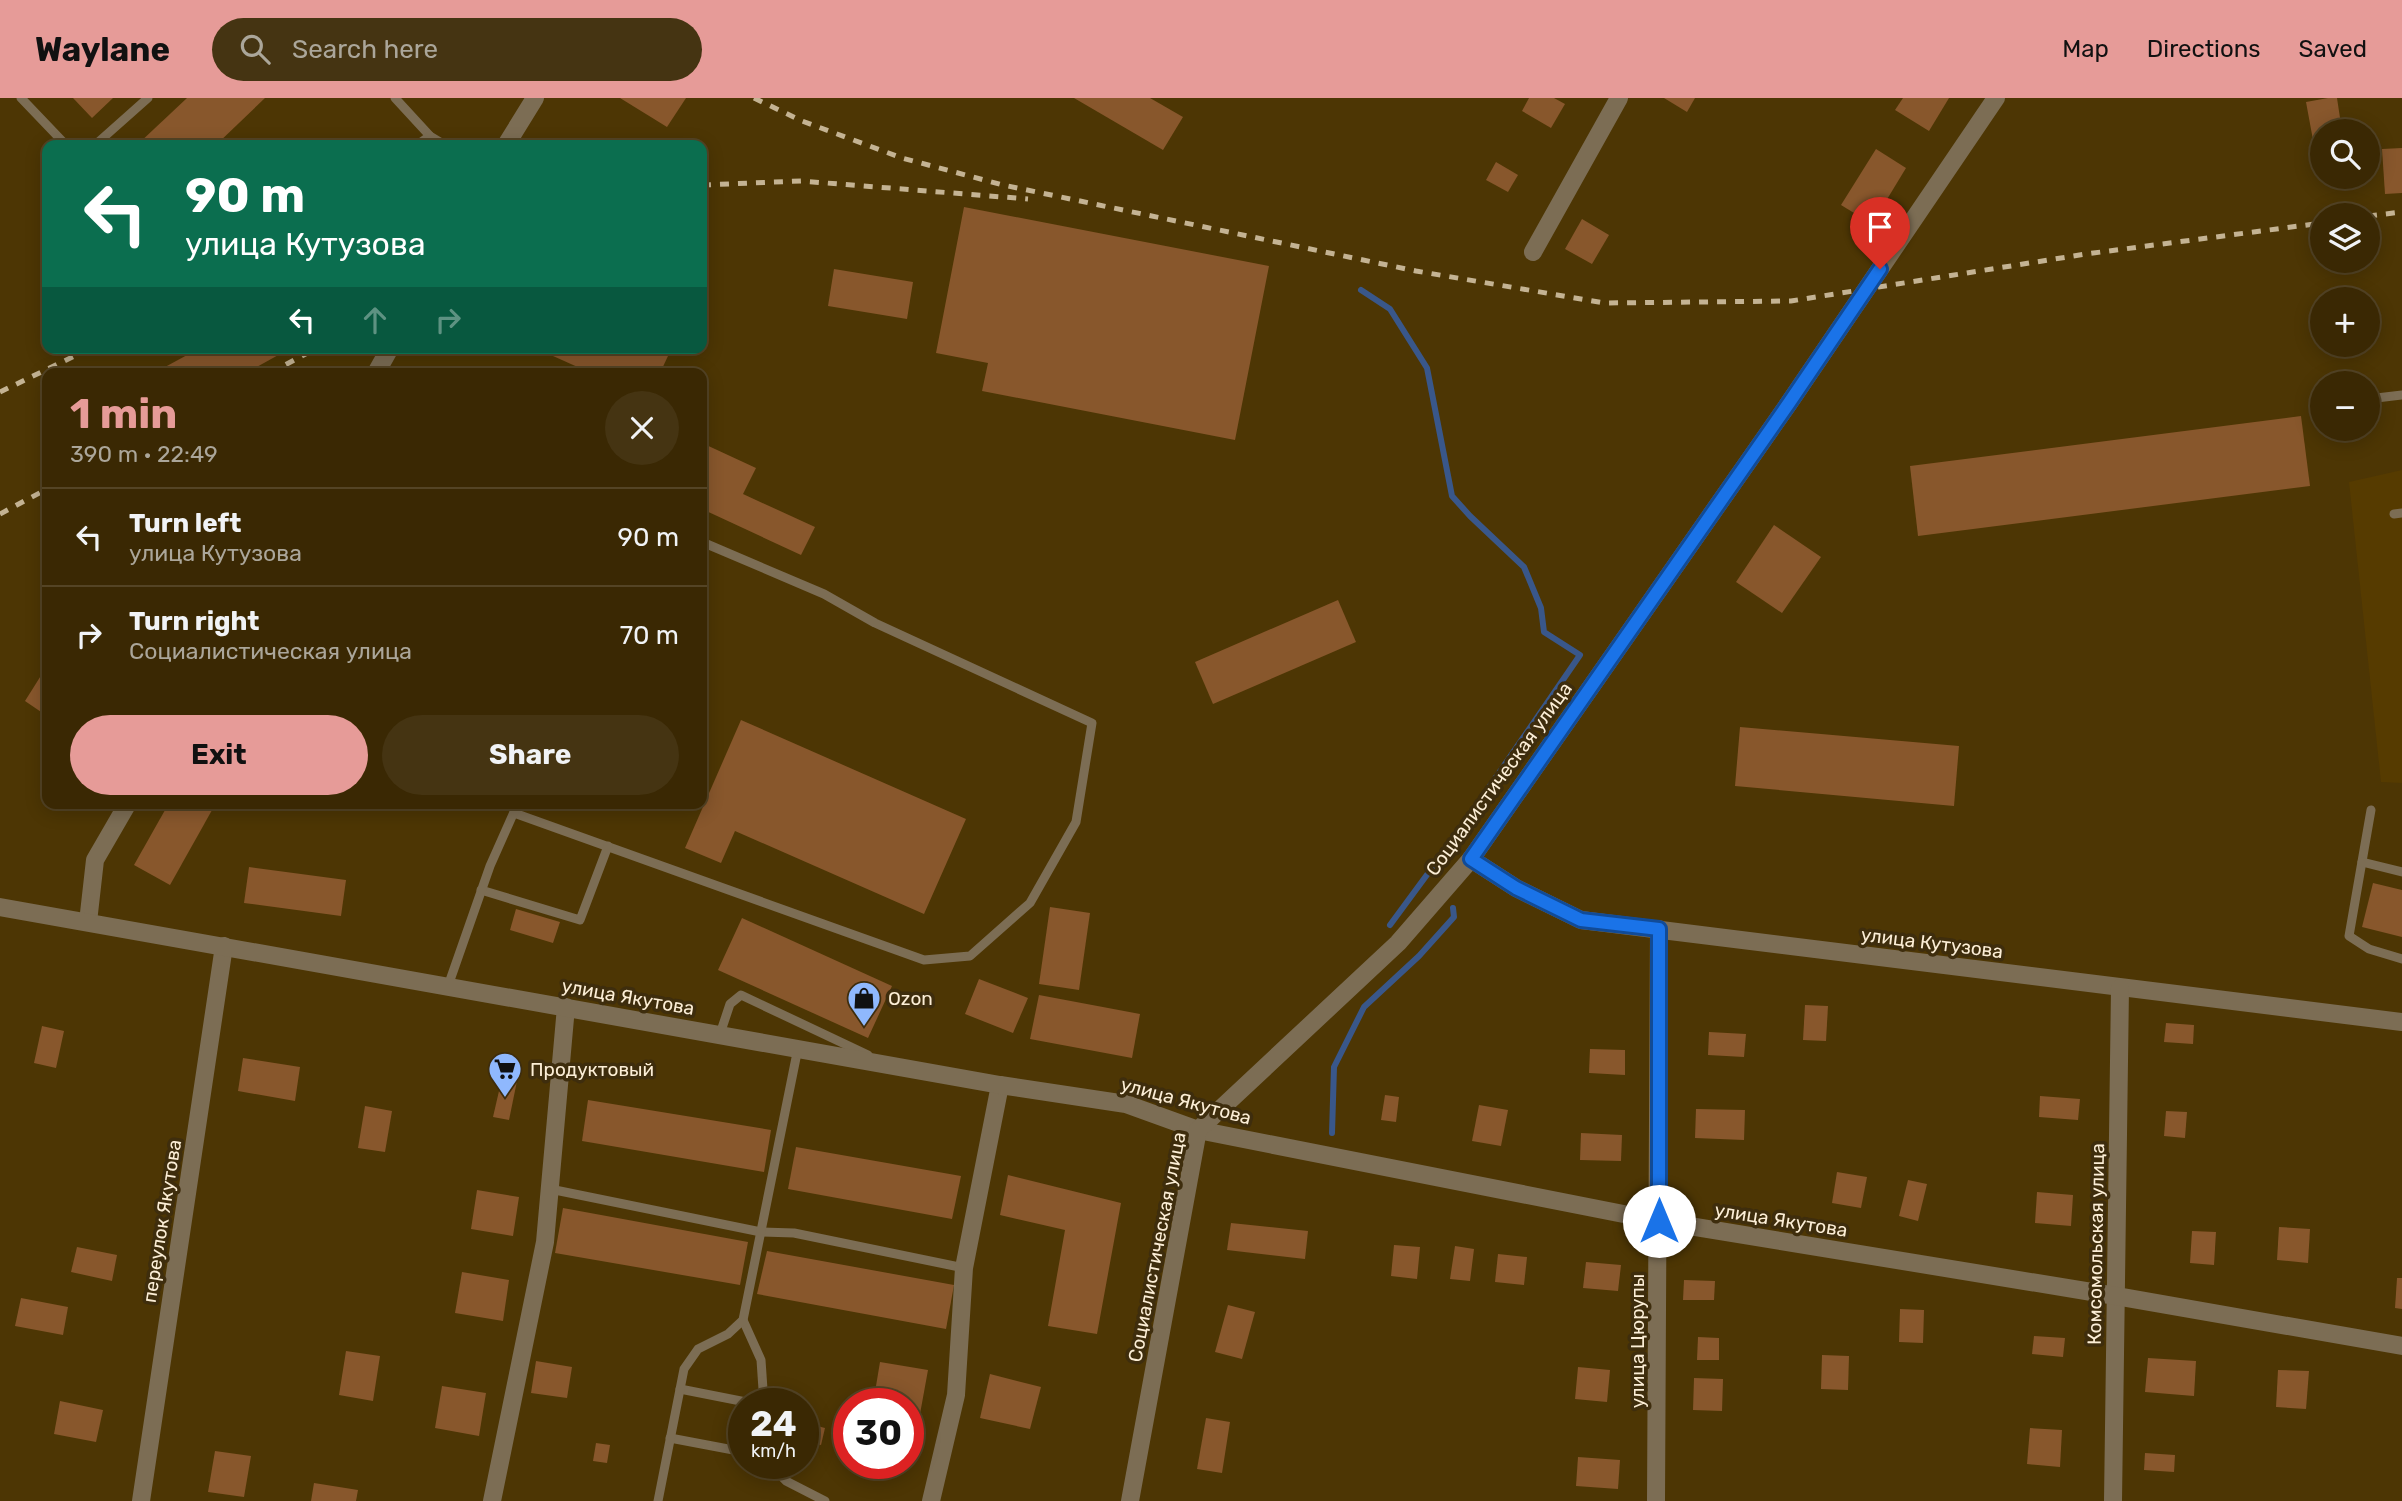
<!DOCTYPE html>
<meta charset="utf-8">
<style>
body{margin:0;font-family:Rubik,sans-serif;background:#453412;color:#f1f3f6;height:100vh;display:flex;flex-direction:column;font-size:26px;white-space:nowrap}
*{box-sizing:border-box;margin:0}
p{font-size:23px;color:#aba69a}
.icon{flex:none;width:38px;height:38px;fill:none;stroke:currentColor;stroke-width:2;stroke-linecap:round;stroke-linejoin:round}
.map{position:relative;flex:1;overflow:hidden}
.side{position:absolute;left:42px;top:270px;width:665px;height:441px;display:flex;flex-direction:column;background:#3a2803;border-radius:14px;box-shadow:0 4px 18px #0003,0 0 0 2px #544425}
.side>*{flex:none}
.banner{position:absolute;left:42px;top:42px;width:665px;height:214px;border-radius:14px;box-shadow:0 4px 18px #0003,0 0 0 2px #544425;background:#0b6e4f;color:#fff;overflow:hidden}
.controls{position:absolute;left:2310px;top:21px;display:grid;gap:14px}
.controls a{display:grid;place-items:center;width:70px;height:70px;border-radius:50%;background:#3a2803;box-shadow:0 4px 18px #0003,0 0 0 2px #544425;font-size:35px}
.speed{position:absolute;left:728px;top:1290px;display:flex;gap:14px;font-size:35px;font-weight:700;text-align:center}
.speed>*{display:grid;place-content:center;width:91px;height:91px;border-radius:50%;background:#3a2803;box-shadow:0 4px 18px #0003,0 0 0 2px #544425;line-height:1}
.speed small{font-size:18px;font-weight:400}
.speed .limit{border:10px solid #d22;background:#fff;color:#111}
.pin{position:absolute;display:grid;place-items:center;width:60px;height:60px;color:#fff;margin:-72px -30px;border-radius:50% 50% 50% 0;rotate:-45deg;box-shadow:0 0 7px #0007}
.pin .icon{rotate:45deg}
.me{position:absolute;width:77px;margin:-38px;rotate:0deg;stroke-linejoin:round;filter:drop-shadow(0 0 5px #0008)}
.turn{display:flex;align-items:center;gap:24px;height:147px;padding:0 28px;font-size:32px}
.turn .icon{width:91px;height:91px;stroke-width:2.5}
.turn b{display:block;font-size:49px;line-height:60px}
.lanes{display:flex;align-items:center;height:66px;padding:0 28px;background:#0003;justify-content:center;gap:35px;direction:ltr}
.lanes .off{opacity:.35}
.round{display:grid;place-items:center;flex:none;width:74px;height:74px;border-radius:37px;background:#453412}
.summary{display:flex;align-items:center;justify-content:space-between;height:119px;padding:0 28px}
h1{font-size:42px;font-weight:700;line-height:52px;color:#e69b98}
.button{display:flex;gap:14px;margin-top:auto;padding:14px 28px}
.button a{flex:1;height:80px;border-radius:42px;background:#e69b98;color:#111;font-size:28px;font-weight:700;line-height:80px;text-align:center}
.button a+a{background:#453412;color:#f1f3f6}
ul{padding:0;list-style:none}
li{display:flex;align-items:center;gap:21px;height:98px;padding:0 28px;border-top:2px solid #544425}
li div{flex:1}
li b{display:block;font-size:26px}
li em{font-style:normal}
header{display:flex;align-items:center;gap:42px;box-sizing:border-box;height:98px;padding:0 35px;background:#e69b98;color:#111}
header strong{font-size:33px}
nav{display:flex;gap:38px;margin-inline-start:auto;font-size:24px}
.search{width:490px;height:63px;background:#453412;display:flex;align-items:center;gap:18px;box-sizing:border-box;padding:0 24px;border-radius:38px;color:#aba69a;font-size:26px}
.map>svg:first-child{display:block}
</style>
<header>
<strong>Waylane</strong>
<div class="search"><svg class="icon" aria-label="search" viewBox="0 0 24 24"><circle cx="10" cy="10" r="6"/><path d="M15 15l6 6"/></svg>Search here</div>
<nav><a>Map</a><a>Directions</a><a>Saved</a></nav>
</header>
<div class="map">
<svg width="2402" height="1403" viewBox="0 0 2402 1403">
<rect width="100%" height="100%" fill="#4d3604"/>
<path fill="#563b00" d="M2402,372V685L2381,684L2349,384Z"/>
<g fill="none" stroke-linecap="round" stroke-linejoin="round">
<g stroke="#39578a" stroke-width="6">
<path d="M1361,192L1390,211L1427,270L1452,398L1470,418L1524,469L1541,510L1544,534L1580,557L1457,736L1390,827"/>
<path d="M1332,1035L1334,969L1364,909L1419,858L1454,819L1453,810"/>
</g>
</g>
<g fill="#88572c">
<path d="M73,0H113L92,20Z"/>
<path d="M187,0H265L216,47H137Z"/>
<path d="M620,0H686L667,29Z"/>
<path d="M1074,0H1150L1183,19L1163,52Z"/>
<path d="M1529,0H1554L1565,6L1551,30L1522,13Z"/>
<path d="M1664,0H1695L1687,14Z"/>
<path d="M1903,0H1949L1929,33L1895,12Z"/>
<path d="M2328,0H2337L2342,33H2322V41L2313,42L2306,4Z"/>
<path d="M2402,50V95L2385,96L2382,51Z"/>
<path d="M1876,51L1906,70L1872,126L1841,107Z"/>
<path d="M1496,64L1518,77L1508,94L1486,82Z"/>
<path d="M964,109L1269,168L1235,342L982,293L988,265L936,255Z"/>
<path d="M1582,121L1609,137L1592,166L1565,151Z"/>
<path d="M834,171L913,184L907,221L828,208Z"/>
<path d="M200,250H291L246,275H154Z"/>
<path d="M556,250H650L668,258L660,275H591L553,258Z"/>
<path d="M2301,318L2310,388L1918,438L1910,368Z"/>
<path d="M702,345L756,370L743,396L815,429L801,457L702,411Z"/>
<path d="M1774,427L1821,459L1782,515L1736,484Z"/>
<path d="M1338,502L1356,544L1213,606L1195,564Z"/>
<path d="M47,568V618L25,603Z"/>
<path d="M741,622L966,721L924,816L735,733L721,765L685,750Z"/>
<path d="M1740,629L1959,648L1954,708L1735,688Z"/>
<path d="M169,705H216L170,787L134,767Z"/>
<path d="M249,769L346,782L341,818L244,805Z"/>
<path d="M2373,785L2402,792V839L2362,829Z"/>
<path d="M1050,809L1090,815L1079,892L1039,886Z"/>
<path d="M516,811L560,824L553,845L510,832Z"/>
<path d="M742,820L892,888L868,940L718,872Z"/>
<path d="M979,881L1028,900L1013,935L965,916Z"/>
<path d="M1039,897L1140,916L1132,960L1030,941Z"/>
<path d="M1805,907L1828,908L1826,943L1803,942Z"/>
<path d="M2166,925L2194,927L2193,946L2164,944Z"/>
<path d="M42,928L64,933L56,970L34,965Z"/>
<path d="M1709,934L1746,936L1744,959L1708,957Z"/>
<path d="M1590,951L1625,952V977L1589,975Z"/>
<path d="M243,960L300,969L295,1003L238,993Z"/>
<path d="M502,980L517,983L509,1022L493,1019Z"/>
<path d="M1385,997L1399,999L1396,1024L1381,1022Z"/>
<path d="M2040,998L2080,1001L2078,1022L2039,1019Z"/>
<path d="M588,1002L771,1032L764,1074L582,1043Z"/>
<path d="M1479,1007L1508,1012L1501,1048L1472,1043Z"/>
<path d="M365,1008L392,1013L385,1054L358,1050Z"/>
<path d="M1696,1011L1745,1012L1744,1042L1695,1040Z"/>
<path d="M2166,1013L2187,1014L2185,1040L2164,1038Z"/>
<path d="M1581,1035L1622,1037L1621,1063L1580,1062Z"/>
<path d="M796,1049L961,1078L952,1121L788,1091Z"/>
<path d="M1837,1074L1867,1079L1861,1110L1832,1105Z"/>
<path d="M1008,1077L1121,1105L1097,1236L1048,1228L1065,1132L1000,1117Z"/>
<path d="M1908,1082L1927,1086L1918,1123L1899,1118Z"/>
<path d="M477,1092L519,1099L513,1138L471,1131Z"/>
<path d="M2037,1094L2073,1097L2071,1128L2035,1125Z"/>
<path d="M563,1110L748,1144L740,1187L555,1155Z"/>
<path d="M1231,1125L1308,1133L1305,1161L1227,1152Z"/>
<path d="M2279,1129L2310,1131L2308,1165L2277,1162Z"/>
<path d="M2192,1133L2216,1134L2214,1167L2190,1165Z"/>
<path d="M1394,1147L1420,1149L1417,1181L1391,1178Z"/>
<path d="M1455,1148L1474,1151L1470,1183L1450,1181Z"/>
<path d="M77,1149L117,1157L112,1183L71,1174Z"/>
<path d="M767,1153L954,1187L946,1231L757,1196Z"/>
<path d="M1498,1156L1527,1159L1524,1187L1495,1184Z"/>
<path d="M1586,1164L1621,1167L1618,1193L1583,1190Z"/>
<path d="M462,1174L509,1182L503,1223L455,1215Z"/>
<path d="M2397,1180H2402V1211L2395,1210Z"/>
<path d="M1684,1182L1715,1183L1714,1202H1683Z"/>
<path d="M21,1200L68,1209L63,1237L15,1228Z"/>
<path d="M1228,1207L1255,1214L1242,1261L1215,1254Z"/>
<path d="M1900,1211L1924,1212L1923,1245L1899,1244Z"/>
<path d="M2034,1238L2065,1240L2063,1259L2032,1256Z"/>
<path d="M1698,1239L1719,1240V1262H1697Z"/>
<path d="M346,1253L380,1258L373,1303L339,1297Z"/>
<path d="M1822,1257L1849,1258L1848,1292L1821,1291Z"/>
<path d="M2148,1260L2196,1263L2194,1298L2145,1294Z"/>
<path d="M536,1263L572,1269L567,1300L531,1295Z"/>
<path d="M880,1264L928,1272L918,1327L908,1325V1306H873Z"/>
<path d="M1578,1269L1610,1272L1607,1304L1575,1301Z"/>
<path d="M2278,1272L2309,1273L2306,1311L2276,1309Z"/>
<path d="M990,1276L1041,1289L1030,1331L980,1320Z"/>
<path d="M1694,1280L1723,1281L1722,1313L1693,1312Z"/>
<path d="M442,1288L486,1295L479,1338L435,1330Z"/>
<path d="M60,1303L103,1312L96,1344L54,1336Z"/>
<path d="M1206,1320L1230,1324L1222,1375L1197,1371Z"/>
<path d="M806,1325L825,1330L821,1347L803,1342Z"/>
<path d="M2030,1330L2062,1332L2060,1369L2027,1366Z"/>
<path d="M596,1345L610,1347L607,1365L593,1363Z"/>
<path d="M215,1353L251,1358L244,1399L208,1394Z"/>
<path d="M2145,1355L2175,1357L2174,1374L2144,1372Z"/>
<path d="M1578,1359L1620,1362L1618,1391L1576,1388Z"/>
<path d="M314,1385L358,1392L356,1403H311Z"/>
</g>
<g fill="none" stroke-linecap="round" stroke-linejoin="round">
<g stroke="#7c6d54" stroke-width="9">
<path d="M21,0L66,47"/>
<path d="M395,0L430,38L445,47"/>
<path d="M95,47L148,0"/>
<path d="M417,47L430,38"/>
<path d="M2368,301L2402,297"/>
<path d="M2394,416L2402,415"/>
<path d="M2371,712L2349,838L2369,851L2402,861"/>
<path d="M514,715L924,862L970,858L1030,805L1076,724L1092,625L875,525L824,496L702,444"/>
<path d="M2362,764L2402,774"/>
<path d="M481,792L580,822L608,748"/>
<path d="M448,888L490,768L518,705"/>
<path d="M720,936L730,906L741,897L868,957"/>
<path d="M550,1091L761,1134L794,1135L964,1170"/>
<path d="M743,1222L761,1262L764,1306"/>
<path d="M680,1291L756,1306"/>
<path d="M670,1340L744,1354"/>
<path d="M769,1365L786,1383L825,1403"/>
<path d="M658,1403L684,1271L698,1251L728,1236L743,1222L798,950"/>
</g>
<g stroke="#7c6d54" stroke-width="18">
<path d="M506,47L535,0"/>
<path d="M1533,154L1619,0"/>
<path d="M376,275L390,250"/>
<path d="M1471,761L1516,790L1581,822L2402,924"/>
<path d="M88,824L95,762L128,705"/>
<path d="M141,1403L224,848"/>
<path d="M492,1403L545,1144L566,909"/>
<path d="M931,1403L956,1297L964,1170L1000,987"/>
<path d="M1656,1403L1659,831"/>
<path d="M2113,1403L2120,890"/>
</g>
<g stroke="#7c6d54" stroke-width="18">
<path d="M0,809L1000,987L1126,1006L1198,1032L1659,1123L2116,1198L2402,1248"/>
<path d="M1130,1403L1198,1032L1398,845L1471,761L1789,305L1996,0"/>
</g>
<g stroke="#c4b393" stroke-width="5" stroke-dasharray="9 9" stroke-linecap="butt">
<path d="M754,0L802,23L902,60L1003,87L1416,173L1605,205L1791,203L2086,156L2322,125"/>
<path d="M702,87L801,83L1028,101"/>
<path d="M2368,118L2402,114"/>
<path d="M270,275L317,250"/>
<path d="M0,294L91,250"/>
<path d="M0,416L47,391"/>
</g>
</g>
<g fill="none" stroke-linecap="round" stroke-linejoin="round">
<defs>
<path id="route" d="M1659,1123V831L1581,822L1516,790L1471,761L1789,305L1880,171"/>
</defs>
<use href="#route" stroke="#114b97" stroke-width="18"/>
<use href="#route" stroke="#1a73e8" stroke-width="12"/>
</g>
<defs>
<symbol id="shop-pin" viewBox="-11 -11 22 30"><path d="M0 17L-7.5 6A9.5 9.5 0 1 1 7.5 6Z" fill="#8fb8fd" stroke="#3e2d0d"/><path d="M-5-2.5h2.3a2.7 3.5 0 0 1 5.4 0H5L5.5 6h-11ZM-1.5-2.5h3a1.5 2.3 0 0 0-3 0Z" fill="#111"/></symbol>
<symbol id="supermarket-pin" viewBox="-11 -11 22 30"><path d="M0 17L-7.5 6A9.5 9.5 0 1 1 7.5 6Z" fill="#8fb8fd" stroke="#3e2d0d"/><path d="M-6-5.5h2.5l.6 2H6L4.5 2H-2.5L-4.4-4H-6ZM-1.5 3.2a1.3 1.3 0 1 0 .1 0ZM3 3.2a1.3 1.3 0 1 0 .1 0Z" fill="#111"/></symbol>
</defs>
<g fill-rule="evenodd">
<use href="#shop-pin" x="845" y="881" width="38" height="52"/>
<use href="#supermarket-pin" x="486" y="952" width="38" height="52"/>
</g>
<g text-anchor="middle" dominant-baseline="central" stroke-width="7" stroke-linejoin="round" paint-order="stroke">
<g font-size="19" fill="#fceed6" stroke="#3e2d0d">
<text transform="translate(1499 681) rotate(-54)">Социалистическая улица</text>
<text transform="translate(1932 845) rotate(7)">улица Кутузова</text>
<text transform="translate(628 899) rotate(10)">улица Якутова</text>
<text transform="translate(1186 1003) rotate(15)">улица Якутова</text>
<text transform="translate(1781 1122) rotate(9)">улица Якутова</text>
<text transform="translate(162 1123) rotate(-81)">переулок Якутова</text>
<text transform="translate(2096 1146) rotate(-89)">Комсомольская улица</text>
<text transform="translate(1157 1149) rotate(-79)">Социалистическая улица</text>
<text transform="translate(1637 1243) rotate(-90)">улица Цюрупы</text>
</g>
<g font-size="19" fill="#fceed6" stroke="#3e2d0d" text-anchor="start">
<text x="888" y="900">Ozon</text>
<text x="530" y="971">Продуктовый</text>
</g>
</g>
</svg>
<div class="controls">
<a><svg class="icon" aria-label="search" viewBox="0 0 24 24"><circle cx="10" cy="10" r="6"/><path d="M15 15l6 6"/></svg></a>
<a><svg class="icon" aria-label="layers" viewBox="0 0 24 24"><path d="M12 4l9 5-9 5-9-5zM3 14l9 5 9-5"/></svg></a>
<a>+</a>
<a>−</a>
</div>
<div class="speed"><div>24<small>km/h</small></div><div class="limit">30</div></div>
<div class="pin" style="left:1880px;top:171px;background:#d93025"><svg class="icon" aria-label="arrive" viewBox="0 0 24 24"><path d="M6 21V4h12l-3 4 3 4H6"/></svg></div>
<svg class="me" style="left:1659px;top:1123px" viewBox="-20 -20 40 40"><circle r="19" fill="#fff"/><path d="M0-13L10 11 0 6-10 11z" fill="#1a73e8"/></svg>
<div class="banner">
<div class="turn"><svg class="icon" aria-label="left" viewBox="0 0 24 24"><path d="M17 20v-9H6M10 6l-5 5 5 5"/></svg><div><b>90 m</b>улица Кутузова</div></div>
<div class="lanes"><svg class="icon" aria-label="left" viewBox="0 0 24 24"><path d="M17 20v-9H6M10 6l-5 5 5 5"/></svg><svg class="icon off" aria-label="ahead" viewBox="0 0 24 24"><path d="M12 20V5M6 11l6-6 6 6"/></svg><svg class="icon off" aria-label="right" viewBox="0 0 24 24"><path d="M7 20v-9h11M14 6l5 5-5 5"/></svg></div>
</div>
<section class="side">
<div class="summary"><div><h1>1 min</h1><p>390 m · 22:49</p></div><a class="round"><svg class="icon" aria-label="close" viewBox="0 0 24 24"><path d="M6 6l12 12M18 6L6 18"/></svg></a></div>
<ul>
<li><svg class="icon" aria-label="left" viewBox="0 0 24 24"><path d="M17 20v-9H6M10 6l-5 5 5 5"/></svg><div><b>Turn left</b><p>улица Кутузова</p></div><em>90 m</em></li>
<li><svg class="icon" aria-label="right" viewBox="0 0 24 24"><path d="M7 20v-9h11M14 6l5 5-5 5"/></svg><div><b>Turn right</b><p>Социалистическая улица</p></div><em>70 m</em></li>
</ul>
<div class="button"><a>Exit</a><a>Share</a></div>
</section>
</div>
